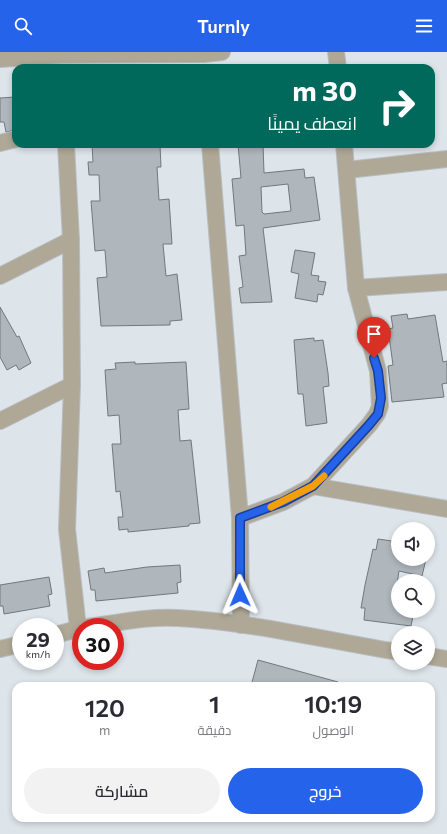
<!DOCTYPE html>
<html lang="ar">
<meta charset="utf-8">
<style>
body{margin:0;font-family:Commissioner,Cairo,sans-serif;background:#f2f2f3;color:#2b2b33;direction:rtl;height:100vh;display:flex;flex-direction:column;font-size:15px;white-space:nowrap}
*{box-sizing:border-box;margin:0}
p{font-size:13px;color:#7c7c81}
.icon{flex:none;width:22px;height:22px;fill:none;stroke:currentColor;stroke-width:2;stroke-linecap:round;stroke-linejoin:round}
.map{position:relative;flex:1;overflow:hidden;direction:ltr}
.drawer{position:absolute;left:12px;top:630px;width:423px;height:140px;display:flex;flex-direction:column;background:#fff;border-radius:12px;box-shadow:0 2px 6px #0003;direction:rtl}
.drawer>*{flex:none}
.hud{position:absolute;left:12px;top:12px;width:423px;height:84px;border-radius:12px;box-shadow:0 2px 6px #0003;direction:rtl;background:#00695c;color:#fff;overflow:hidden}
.fabs{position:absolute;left:391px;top:470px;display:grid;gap:8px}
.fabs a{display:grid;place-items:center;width:44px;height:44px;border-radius:50%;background:#fff;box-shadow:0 2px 6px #0003;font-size:20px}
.speed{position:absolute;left:12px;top:566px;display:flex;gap:8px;font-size:20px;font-weight:700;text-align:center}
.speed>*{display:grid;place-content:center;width:52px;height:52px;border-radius:50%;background:#fff;box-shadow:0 2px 6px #0003;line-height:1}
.speed small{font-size:10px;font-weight:400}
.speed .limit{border:6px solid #d22;background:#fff;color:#111}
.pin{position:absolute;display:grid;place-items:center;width:34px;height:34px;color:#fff;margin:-41px -17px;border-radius:50% 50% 50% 0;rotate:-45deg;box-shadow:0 0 4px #0007}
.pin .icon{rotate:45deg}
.me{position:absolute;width:44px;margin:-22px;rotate:359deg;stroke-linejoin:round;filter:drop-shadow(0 0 3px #0008)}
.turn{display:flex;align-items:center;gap:14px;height:84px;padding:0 12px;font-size:18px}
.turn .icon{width:52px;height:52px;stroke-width:2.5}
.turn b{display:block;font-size:28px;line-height:34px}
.eta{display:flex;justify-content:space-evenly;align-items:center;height:68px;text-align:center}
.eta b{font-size:24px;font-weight:600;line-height:28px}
.cta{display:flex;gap:8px;margin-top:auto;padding:8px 12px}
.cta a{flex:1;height:46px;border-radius:24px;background:#2563eb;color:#fff;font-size:16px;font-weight:600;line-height:46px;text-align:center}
.cta a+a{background:#f2f2f3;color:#2b2b33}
header{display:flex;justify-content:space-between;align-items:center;height:52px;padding:0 12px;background:#2563eb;color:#fff;font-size:18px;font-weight:600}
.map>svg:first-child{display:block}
</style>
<header><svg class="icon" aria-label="menu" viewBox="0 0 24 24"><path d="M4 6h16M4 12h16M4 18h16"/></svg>Turnly<svg class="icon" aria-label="search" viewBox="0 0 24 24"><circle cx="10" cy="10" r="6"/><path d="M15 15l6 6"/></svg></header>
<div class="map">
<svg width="447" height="782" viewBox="0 0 447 782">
<rect width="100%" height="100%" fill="#dde4ea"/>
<g fill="#afb6bc" stroke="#72787e" fill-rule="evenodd">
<path d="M16,45V78L6,80L4,70H0V46Z"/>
<path d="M92,92H111L112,94L160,93L161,115H157L159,148L169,147L172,192H163L166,224L177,222L182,268L170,269V273L101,274L97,226L107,225L105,198L95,199L91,149H100L99,123H89L88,110H93Z"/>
<path d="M238,92H263L264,121L304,117L305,126L314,125L320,168L263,176L272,250L241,251L239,236L243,235L239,204L246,203L244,173L236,174L232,127L241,126ZM288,132L291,159L264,162L262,160L261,135Z"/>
<path d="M295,198L315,201L311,223L319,224L318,229L326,230L323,243L318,242L317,250L295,246L299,222L291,220Z"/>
<path d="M0,255L17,285L19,284L31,311L19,318L16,313L7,318L0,305Z"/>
<path d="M407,262L408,267L435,263L443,310L447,309V331L442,332L444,345L392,350L388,314L393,313L388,277L393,276L391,264Z"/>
<path d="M314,286V289L323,288L328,321L329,334L323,335L327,371L306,374L303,342H298L294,288Z"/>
<path d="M135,310V312L186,310L189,357L178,358L180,389L191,388L200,471L189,472V474L128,480V477L119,478L118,465H123L120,439L116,440L112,392H121L119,363L108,364L105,318L116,317L115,311Z"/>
<path d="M378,487L392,489L391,491L398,493V507H426L422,524L399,519L395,545L398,546V559H414L411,574L364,568L365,556H361L365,533L373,497L376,498Z"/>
<path d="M180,513L181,530L177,531L178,541L96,549L95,538H91L88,519L104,516L105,521L147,515Z"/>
<path d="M49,525L52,542L48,543L50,554L4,562L3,554H0V533Z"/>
<path d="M258,608L338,630L337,634H251Z"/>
</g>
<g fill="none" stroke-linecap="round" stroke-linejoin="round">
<defs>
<g id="street">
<path d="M336,0L338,16"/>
<path d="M0,7L62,3L204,2L222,0"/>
<path d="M0,91L16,87"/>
<path d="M66,92L71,188L72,333L67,477L78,576"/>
<path d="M210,92L240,466L241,573"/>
<path d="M347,118L447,107"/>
<path d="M0,224L71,188"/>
<path d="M356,236L447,230"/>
<path d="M0,369L72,333"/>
<path d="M313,434L447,457"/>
<path d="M240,466L283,450L313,434L369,373L377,362L380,354L378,319L356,236L344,92"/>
<path d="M88,575C118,571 148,564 178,566C252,570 325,588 398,600"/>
<path d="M55,583L81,576"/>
<path d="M0,597L21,592"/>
<path d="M428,604L447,607"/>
</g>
</defs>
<use href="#street" stroke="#b8bec4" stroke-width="18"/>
<use href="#street" stroke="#b0a896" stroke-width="16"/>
</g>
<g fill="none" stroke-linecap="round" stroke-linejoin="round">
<defs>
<path id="route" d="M240,543V466L283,450L313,434L369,373L378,362L381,346L378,319L374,306"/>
</defs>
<use href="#route" stroke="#184099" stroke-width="10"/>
<use href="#route" stroke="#2563eb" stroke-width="7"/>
<path stroke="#f59e0b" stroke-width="7" d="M271,455L313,434L324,424"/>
</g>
</svg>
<div class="fabs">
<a><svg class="icon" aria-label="sound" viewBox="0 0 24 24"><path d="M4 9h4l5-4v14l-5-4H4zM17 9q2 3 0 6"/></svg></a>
<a><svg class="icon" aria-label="search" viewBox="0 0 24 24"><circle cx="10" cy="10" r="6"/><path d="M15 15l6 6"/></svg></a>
<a><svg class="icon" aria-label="layers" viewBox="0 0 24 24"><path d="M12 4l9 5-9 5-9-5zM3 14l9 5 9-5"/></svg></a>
</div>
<div class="speed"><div>29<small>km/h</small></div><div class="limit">30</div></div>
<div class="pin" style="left:374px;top:306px;background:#d93025"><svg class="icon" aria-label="arrive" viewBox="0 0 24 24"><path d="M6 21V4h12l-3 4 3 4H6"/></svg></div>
<svg class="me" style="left:240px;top:543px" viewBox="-20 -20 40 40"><path d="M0-17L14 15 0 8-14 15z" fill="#2563eb" stroke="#fff" stroke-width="4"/></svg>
<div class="hud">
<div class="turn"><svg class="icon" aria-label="right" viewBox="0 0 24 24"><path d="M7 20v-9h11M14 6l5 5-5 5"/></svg><div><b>30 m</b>انعطف يمينًا</div></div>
</div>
<section class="drawer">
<div class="eta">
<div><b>10:19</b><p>الوصول</p></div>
<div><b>1</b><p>دقيقة</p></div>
<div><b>120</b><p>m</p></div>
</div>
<div class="cta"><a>خروج</a><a>مشاركة</a></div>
</section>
</div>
